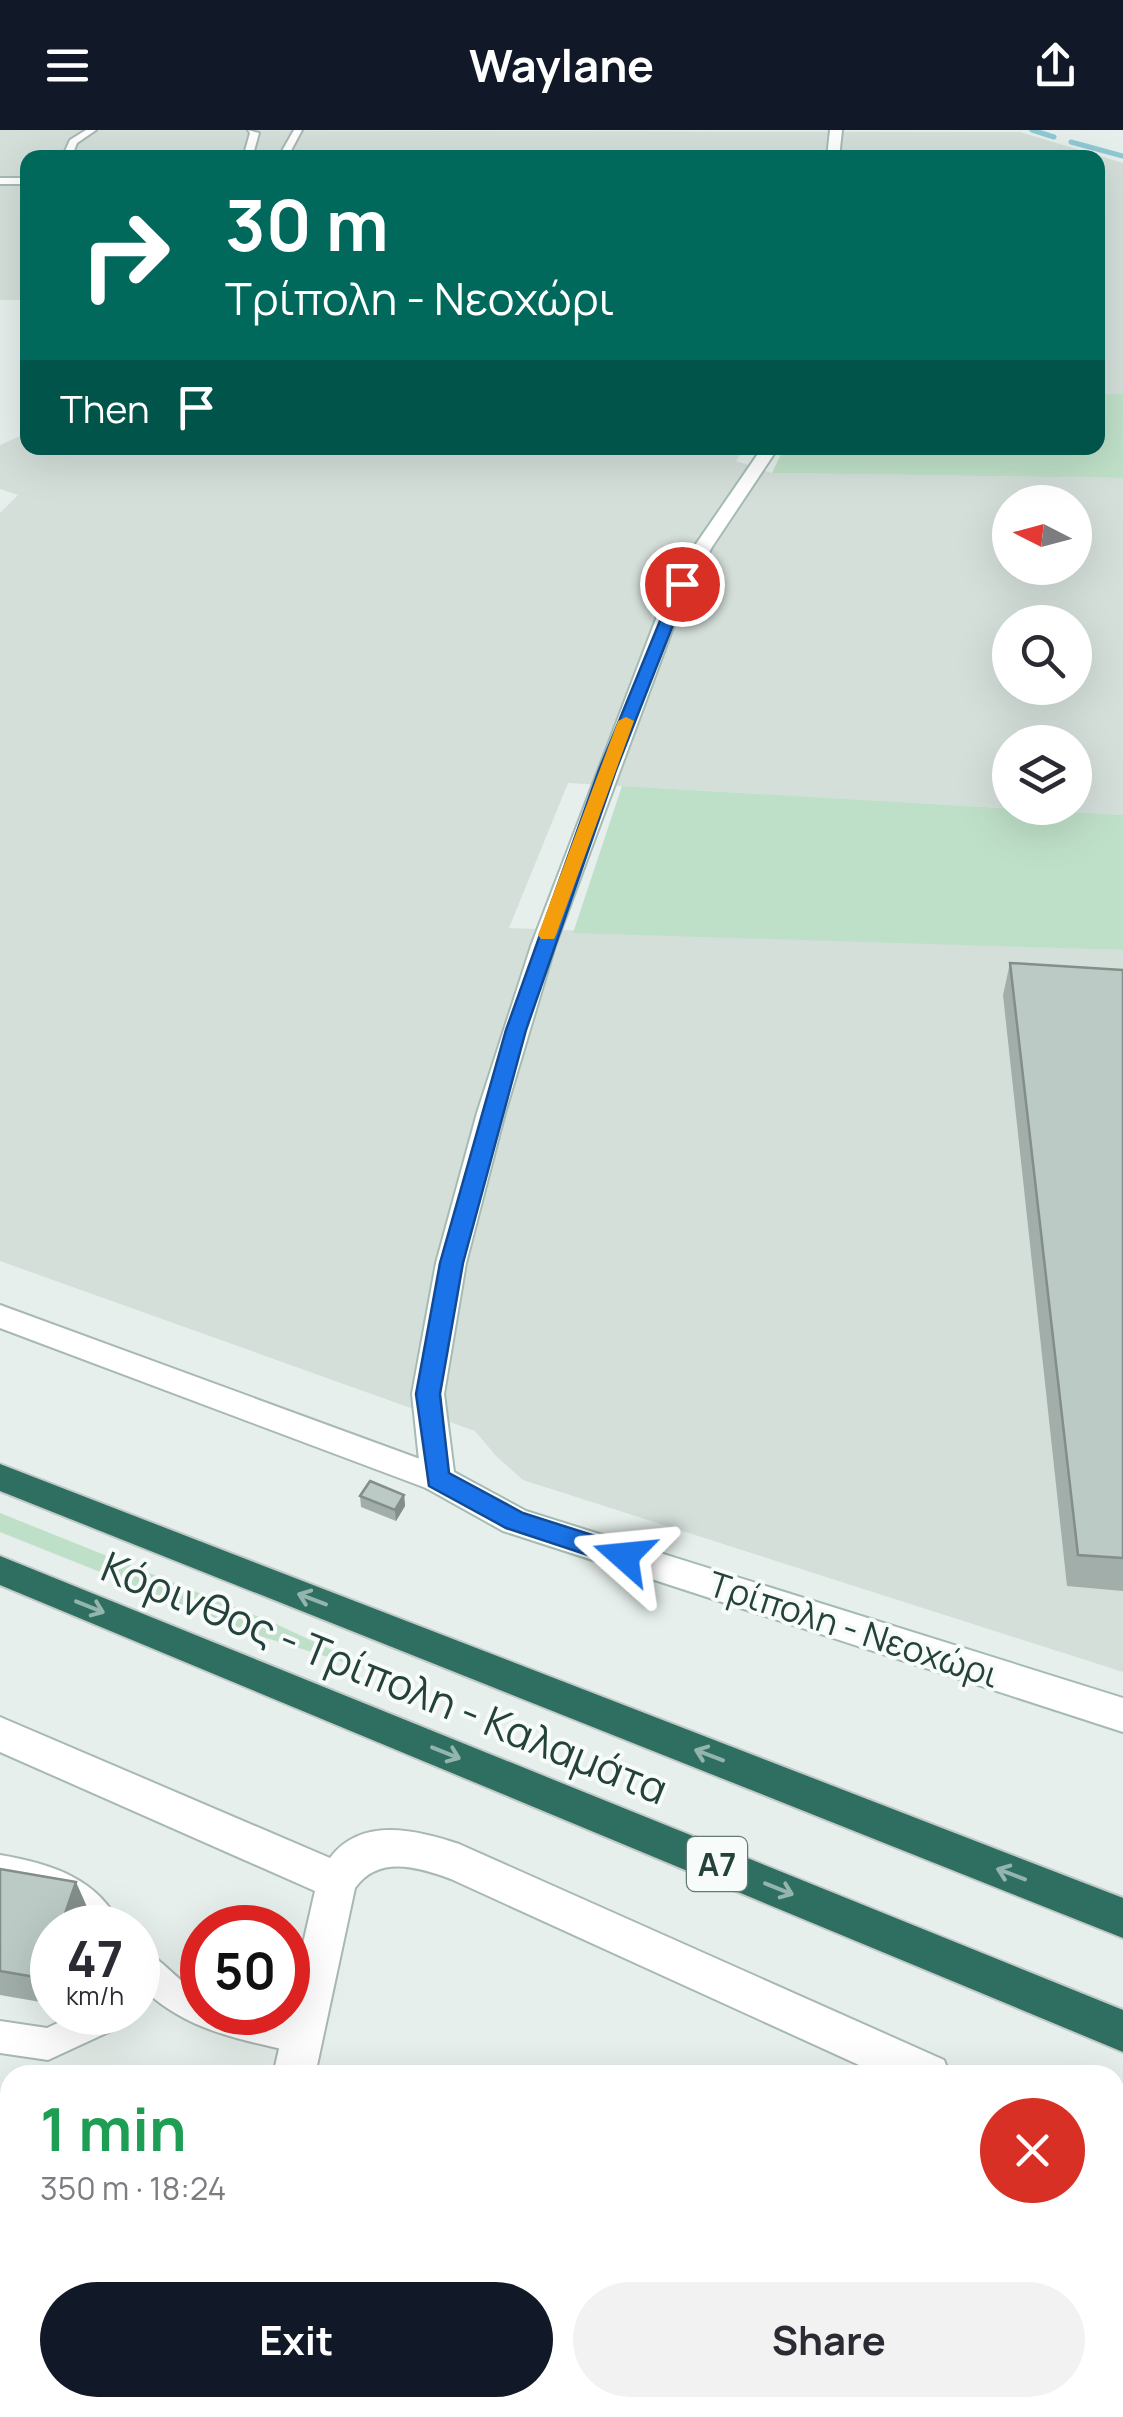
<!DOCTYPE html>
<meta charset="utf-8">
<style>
body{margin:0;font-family:Manrope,sans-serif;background:#f2f2f3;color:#2b2b33;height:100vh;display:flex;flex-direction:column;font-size:38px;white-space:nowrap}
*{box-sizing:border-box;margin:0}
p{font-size:32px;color:#7c7c81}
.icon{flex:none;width:55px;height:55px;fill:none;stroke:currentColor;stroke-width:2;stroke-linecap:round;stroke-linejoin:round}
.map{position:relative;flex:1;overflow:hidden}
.details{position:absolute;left:0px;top:1935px;width:1125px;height:352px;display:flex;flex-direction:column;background:#fff;border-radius:30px 30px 0 0;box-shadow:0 10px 40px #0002}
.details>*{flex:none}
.guide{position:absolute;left:20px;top:20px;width:1085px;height:305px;border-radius:20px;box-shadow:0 10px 40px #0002;background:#00695c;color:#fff;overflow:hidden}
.needle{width:65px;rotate:276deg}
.controls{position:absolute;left:992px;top:355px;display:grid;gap:20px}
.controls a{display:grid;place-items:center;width:100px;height:100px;border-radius:50%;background:#fff;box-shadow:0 10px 40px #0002;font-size:50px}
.speed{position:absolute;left:30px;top:1775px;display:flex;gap:20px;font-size:50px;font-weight:700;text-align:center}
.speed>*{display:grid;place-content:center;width:130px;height:130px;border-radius:50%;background:#fff;box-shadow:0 10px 40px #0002;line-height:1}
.speed small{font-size:25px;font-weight:400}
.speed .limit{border:15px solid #d22;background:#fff;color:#111}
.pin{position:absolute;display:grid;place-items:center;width:85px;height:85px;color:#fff;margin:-42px;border:5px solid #fff;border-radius:50%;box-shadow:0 2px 10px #0007}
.me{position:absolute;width:110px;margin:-55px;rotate:288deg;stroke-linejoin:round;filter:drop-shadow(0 0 8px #0008)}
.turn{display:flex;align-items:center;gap:35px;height:210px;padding:0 40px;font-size:45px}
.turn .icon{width:130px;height:130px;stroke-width:2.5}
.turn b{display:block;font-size:70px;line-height:85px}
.then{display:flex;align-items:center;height:95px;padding:0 40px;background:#0003;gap:20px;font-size:38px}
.round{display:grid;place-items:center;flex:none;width:105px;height:105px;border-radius:52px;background:#f2f2f3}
.overview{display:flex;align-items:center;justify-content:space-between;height:170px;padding:0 40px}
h1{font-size:60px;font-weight:700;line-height:75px;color:#1e9e55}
.button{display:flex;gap:20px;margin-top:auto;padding:20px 40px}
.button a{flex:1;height:115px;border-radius:60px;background:#111827;color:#fff;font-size:40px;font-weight:700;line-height:115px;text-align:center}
.button a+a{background:#f2f2f3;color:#2b2b33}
header{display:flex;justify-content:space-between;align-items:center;height:130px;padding:0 40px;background:#111827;color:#fff;font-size:45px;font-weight:700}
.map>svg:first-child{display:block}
</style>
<header><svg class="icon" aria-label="menu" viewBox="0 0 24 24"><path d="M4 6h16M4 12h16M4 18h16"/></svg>Waylane<svg class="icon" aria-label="share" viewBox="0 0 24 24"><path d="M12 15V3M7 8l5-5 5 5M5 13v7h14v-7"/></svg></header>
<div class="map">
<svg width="1123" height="2287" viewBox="0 0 1123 2287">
<rect width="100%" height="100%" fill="#e6efeb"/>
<g fill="#d4dfda" fill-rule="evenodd">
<path d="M0,0L1020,2L1123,33V264H1098V28H28L27,170H0Z"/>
<path d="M27,303L28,318H744L736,331L772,343L1123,348V685L568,653L509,798L1123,820V1542L523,1350L496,1326L475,1301L0,1131V383L18,365L0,359V315ZM1010,372H1075V438H1010ZM1010,492H1075V558H1010ZM1010,612H1075V678H1010Z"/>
</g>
<g fill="#bfe0c8">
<path d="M1098,264H1123V348L772,343L784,318H1098Z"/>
<path d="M622,656L1123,685V820L573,803Z"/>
<path d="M0,1383L274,1493L383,1544L263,1507L0,1402Z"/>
</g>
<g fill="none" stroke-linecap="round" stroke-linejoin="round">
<g stroke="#8ec9d4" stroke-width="5">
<path d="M1032,0L1054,7"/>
<path d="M1071,12L1123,26"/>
</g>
<defs>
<g id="service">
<path d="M86,0H96L77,13L71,28H62L70,10Z"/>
<path d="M248,0L259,3L252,28H243L250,3Z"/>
<path d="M294,0H302L287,28H278Z"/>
<rect x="0" y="48" width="28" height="6"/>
<path d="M28,129V145L23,142V132Z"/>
<path d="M0,1725C48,1733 100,1748 121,1798H87L50,1765L0,1753Z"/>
<path d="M138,1818C163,1828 178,1853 202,1865V1882C241,1882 277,1882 313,1897L318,1908L313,1919L302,1924C238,1908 186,1902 138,1854Z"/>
<path d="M81,1882H133L128,1893L48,1930L0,1923V1891L47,1898Z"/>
</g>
<g id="minor">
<path d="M0,1587L330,1728C361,1686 417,1700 459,1714L944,1930L950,1945H881L451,1749C417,1737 379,1725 355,1758L315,1945H273L315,1761L0,1622Z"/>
<path d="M1115,2007L1123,2010V2055L1115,2052Z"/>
<path d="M201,2278H249L247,2287H199Z"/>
</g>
<path id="tertiary" d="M0,1175L450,1340L455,1349L450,1358L438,1362L426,1358L0,1198Z"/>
<g id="secondary">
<path d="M830,0H842L839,28H827Z"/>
<path d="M762,318H778L712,417L681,476L555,816L505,983L466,1133L444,1264L454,1342L526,1381L1123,1568V1602L503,1401L426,1358L421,1349L412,1264L436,1133L477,983L531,816L661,476L694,417Z"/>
</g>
<g id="motorway">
<path d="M0,1334L1123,1768V1808L0,1361Z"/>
<path d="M0,1426L1123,1880V1922L0,1455Z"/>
</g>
</defs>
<use href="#service" stroke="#a8b8b2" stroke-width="4"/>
<use href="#minor" stroke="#a8b8b2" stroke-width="4"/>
<use href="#tertiary" stroke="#a8b8b2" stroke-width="4"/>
<use href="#secondary" stroke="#a4bbb3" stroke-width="4"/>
<use href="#motorway" stroke="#c2cac8" stroke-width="4"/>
<use href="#service" fill="#fff" fill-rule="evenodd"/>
<use href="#minor" fill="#fff" fill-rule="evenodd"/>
<use href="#tertiary" fill="#fff" fill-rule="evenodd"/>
<use href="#secondary" fill="#fff" fill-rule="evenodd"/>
<use href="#motorway" fill="#2f6f62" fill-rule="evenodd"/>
</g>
<g fill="#a1aea9">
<path d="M1010,833L1123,840V1461L1067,1456L1003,865Z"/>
<path d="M404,1365L405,1376L396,1391L361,1377L360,1366Z"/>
<path d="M0,1739L88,1779L82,1798H52V1874L0,1865Z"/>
</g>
<g fill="#838d89">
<path d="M404,1365L405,1376L396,1391L395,1380Z"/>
<path d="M76,1752L88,1779L82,1798H60Z"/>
<path d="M52,1817V1870L41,1848Z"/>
</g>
<g fill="#bbcac4" stroke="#838d89" stroke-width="2.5">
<path d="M1010,833L1123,840V1428L1078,1425Z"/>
<path d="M370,1351L404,1365L395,1380L360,1366Z"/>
<path d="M0,1739L76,1752L60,1798H52V1817L41,1848L0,1841Z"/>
</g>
<defs><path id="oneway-shaft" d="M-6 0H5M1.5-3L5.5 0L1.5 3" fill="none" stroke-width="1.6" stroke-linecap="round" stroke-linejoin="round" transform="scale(2.5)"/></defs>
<g stroke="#93b5ae">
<use href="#oneway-shaft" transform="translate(312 1469) rotate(-159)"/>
<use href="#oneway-shaft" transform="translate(90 1477) rotate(22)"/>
<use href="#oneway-shaft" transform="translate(446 1623) rotate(22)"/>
<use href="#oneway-shaft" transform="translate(709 1625) rotate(-159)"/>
<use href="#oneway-shaft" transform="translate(1011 1744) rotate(-159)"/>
<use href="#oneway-shaft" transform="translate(779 1759) rotate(22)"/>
</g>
<path fill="#1a73e8" stroke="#114b97" stroke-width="2.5" d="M682,450L689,454L616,640L526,900L463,1133L440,1264L449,1343L523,1383L633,1418L637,1426L633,1433L624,1437L506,1398L429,1356L416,1264L440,1133L506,900L599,640L675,454Z"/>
<path fill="#f59e0b" d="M626,587L634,591L556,805L554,809H541L538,805L618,591Z"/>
<g text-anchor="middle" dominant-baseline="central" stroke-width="8" stroke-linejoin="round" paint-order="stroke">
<rect fill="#f7fbf9" stroke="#637a73" stroke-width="2.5" x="687" y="1707" width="60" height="54" rx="8"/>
<g font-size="32" font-weight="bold" fill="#24423a">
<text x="717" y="1734">Α7</text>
</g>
<g font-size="35" fill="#24423a" stroke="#f7fbf9">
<text transform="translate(854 1499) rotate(18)">Τρίπολη - Νεοχώρι</text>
</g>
<g font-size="42" fill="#24423a" stroke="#f7fbf9">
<text transform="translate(385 1547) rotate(22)">Κόρινθος - Τρίπολη - Καλαμάτα</text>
</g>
</g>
</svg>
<div class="controls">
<a><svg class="needle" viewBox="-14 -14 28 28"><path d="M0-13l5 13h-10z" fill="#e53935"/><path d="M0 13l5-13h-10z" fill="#7c7c81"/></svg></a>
<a><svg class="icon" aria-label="search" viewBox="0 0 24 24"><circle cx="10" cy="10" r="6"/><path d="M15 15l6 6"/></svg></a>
<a><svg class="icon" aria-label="layers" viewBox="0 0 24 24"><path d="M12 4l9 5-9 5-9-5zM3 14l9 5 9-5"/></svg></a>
</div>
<div class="speed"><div>47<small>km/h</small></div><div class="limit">50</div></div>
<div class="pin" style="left:682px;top:454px;background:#d93025"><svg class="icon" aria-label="arrive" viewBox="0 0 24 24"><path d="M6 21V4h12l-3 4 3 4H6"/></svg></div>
<svg class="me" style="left:624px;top:1426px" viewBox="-20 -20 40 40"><path d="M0-17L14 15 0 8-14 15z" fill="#1a73e8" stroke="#fff" stroke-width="4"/></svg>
<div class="guide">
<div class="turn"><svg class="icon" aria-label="right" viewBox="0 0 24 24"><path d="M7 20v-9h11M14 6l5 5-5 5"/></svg><div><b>30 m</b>Τρίπολη - Νεοχώρι</div></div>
<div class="then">Then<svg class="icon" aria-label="arrive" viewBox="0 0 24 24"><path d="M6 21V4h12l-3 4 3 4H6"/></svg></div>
</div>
<section class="details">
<div class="overview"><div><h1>1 min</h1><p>350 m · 18:24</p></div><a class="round" style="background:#d93025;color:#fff"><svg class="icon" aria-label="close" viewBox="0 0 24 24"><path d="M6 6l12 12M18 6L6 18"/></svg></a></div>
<div class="button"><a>Exit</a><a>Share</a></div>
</section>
</div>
